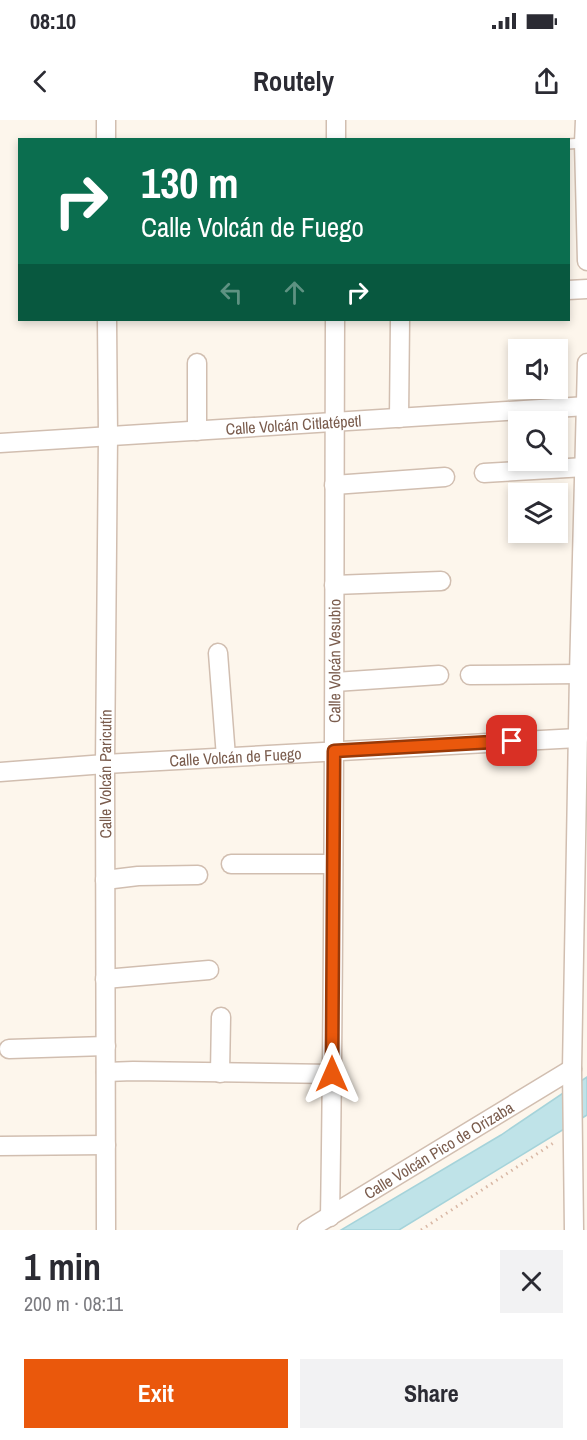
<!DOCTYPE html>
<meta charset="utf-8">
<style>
body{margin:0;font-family:"Archivo Narrow",sans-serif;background:#f2f2f3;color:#2b2b33;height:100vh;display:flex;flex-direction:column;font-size:22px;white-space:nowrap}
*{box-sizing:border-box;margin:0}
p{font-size:20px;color:#7c7c81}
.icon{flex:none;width:33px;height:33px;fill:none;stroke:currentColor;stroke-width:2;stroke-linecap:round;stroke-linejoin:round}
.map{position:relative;height:1110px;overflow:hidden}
.details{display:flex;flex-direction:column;background:#fff;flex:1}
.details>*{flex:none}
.guide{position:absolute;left:18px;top:18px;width:552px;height:183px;border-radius:0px;box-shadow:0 3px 9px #0003;background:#0b6e4f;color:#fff;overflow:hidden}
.fabs{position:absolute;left:508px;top:219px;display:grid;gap:12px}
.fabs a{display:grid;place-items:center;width:60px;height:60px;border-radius:0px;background:#fff;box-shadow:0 3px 9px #0003;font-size:30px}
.pin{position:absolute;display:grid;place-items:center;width:51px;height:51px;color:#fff;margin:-26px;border-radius:12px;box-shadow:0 3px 9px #0006}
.me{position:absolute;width:66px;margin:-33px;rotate:0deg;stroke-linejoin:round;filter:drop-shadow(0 0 4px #0008)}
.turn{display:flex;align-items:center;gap:21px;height:126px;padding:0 24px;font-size:27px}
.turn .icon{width:78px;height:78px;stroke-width:2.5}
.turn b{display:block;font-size:42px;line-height:51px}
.lanes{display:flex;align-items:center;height:57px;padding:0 24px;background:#0003;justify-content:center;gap:30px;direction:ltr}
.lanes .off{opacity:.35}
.round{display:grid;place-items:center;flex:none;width:63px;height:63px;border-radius:0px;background:#f2f2f3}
.overview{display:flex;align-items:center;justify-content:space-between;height:102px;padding:0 24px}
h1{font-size:36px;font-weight:800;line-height:45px}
.action{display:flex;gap:12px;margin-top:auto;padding:12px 24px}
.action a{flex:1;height:69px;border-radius:0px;background:#ea580c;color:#fff;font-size:24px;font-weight:800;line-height:69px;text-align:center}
.action a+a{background:#f2f2f3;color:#2b2b33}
.status{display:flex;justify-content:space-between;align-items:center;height:42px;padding:0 30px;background:#fff;direction:ltr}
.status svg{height:16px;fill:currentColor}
header{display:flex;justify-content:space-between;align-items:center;height:78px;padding:0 24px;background:#fff;font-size:27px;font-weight:800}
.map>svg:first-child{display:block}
</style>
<div class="status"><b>08:10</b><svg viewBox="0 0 49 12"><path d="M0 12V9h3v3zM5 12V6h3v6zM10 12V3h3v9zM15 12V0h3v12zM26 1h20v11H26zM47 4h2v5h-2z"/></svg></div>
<header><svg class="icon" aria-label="back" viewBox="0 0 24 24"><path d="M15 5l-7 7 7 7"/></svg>Routely<svg class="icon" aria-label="share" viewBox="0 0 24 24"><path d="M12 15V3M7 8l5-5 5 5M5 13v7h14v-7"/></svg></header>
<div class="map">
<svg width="587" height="1110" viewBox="0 0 587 1110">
<rect width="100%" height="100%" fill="#fdf6ec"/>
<path fill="#bfe3e8" stroke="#a5d3da" stroke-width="1.5" d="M587,957V995L399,1110H341L501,1015Z"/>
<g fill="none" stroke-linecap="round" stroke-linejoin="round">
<defs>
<path id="lane" d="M568,24L584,23"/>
<g id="street">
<path d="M106,0V20"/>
<path d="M585,0L584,23L587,141"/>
<path d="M336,20V0"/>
<path d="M568,170L587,169"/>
<path d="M197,243V311"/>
<path d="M399,298L400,200"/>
<path id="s1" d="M0,323L587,286"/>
<path d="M484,353L585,347"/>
<path d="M334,365L445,357"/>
<path d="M334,465L441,461"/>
<path d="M218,533L226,637"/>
<path d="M470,555L579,554"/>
<path d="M335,562L439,555"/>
<path id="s2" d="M0,652L105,644L578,618"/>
<path d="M231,744H333"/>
<path d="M105,760L138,756L198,755"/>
<path d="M105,859L209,850"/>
<path d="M9,929L106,926"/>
<path d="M106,952L133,951L332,954"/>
<path d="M220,953L221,897"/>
<path d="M0,1026L106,1025"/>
<path id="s3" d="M330,1097C335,798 334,499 335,200"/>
<path id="s4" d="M106,1110L105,644L108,316L107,200"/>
<path id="s5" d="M307,1110L572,949"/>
<path d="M574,1110L572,949L579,554L587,243"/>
</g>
</defs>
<use href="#lane" stroke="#d1beb0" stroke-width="12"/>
<use href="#street" stroke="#d1beb0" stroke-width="21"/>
<path stroke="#d9b8a5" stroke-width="3" stroke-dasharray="1.5 4.5" stroke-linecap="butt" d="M421,1110L555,1022"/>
<use href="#lane" stroke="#fff" stroke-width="9"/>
<use href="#street" stroke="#fff" stroke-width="18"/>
</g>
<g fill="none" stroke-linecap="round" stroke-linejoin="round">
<defs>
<path id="route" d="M332,954L334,631L512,621"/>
</defs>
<use href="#route" stroke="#983908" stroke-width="15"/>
<use href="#route" stroke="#ea580c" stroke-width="10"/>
</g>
<g text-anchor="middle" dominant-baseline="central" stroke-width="4.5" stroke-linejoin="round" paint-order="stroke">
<g font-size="16" fill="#7a5c4d" stroke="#fffaf3">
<text stroke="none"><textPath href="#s1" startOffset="294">Calle Volcán Citlatépetl</textPath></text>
<text stroke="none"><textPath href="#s3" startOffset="556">Calle Volcán Vesubio</textPath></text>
<text stroke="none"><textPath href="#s2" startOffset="236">Calle Volcán de Fuego</textPath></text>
<text stroke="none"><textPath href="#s4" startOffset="456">Calle Volcán Paricutín</textPath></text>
<text stroke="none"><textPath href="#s5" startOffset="154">Calle Volcán Pico de Orizaba</textPath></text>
</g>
</g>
</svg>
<div class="fabs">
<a><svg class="icon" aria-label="sound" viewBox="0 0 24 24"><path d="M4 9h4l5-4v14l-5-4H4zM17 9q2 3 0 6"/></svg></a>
<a><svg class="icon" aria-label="search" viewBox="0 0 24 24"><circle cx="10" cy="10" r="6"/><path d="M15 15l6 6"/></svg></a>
<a><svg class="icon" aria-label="layers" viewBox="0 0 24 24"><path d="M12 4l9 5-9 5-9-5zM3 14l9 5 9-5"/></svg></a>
</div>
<div class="pin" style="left:512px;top:621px;background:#d93025"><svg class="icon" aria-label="arrive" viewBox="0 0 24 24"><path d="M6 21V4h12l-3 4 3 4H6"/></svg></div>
<svg class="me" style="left:332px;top:954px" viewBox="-20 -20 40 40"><path d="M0-17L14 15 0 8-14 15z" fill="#ea580c" stroke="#fff" stroke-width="4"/></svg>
<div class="guide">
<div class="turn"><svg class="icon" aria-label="right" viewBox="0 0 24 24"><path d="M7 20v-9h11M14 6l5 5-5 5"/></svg><div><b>130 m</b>Calle Volcán de Fuego</div></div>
<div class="lanes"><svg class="icon off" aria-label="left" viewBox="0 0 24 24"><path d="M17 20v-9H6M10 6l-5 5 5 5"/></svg><svg class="icon off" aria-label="ahead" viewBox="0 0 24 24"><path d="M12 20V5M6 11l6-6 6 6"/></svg><svg class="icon" aria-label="right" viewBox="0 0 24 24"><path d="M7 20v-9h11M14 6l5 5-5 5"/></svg></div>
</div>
</div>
<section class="details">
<div class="overview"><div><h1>1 min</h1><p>200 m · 08:11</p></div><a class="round"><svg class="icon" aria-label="close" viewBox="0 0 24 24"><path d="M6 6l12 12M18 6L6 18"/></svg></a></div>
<div class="action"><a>Exit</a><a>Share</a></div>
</section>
